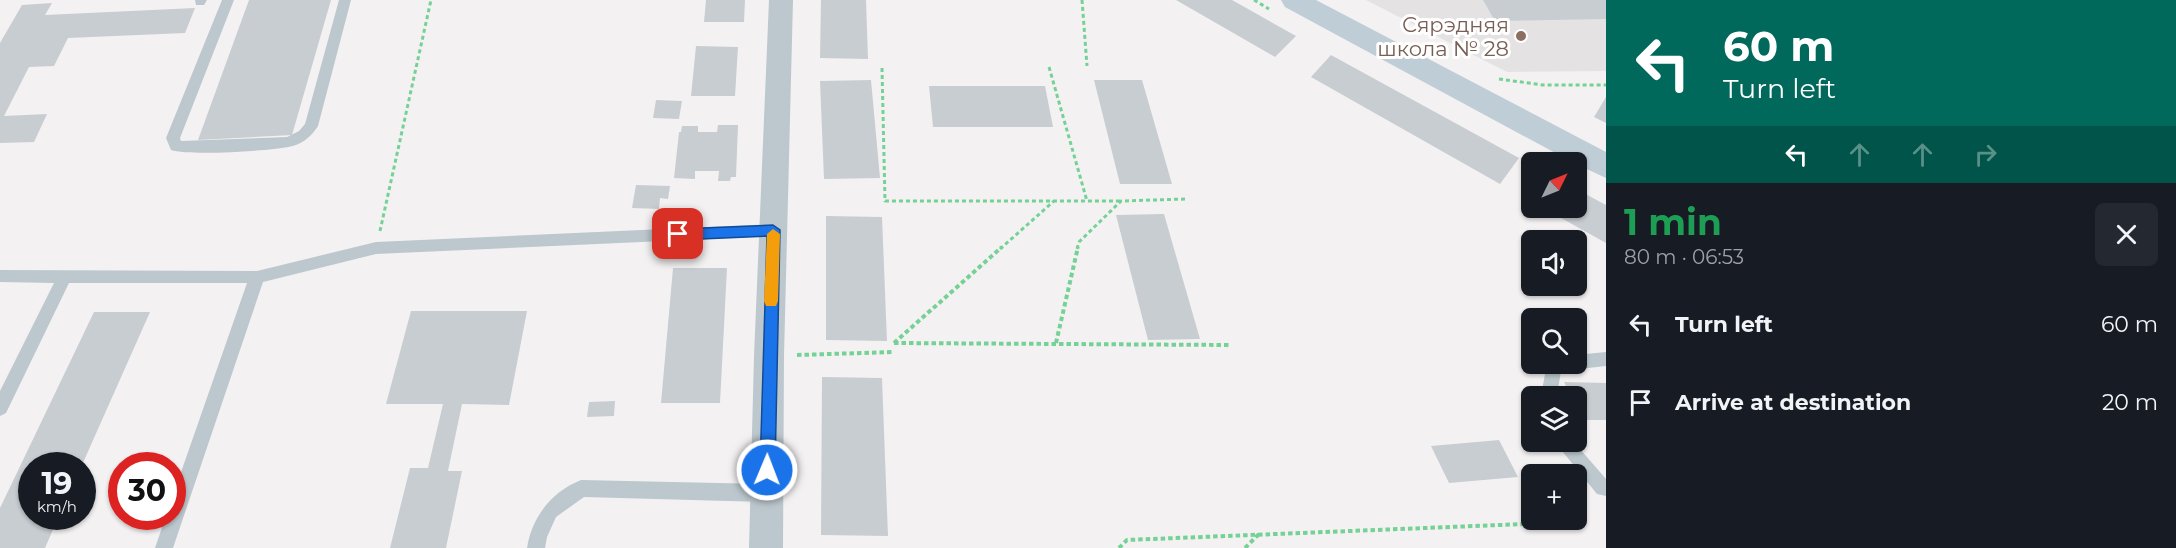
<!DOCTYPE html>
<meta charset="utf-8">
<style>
body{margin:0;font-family:Montserrat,sans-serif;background:#242831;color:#f1f3f6;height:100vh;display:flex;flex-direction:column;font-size:22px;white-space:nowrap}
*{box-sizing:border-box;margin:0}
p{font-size:20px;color:#9ea1a6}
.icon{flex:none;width:33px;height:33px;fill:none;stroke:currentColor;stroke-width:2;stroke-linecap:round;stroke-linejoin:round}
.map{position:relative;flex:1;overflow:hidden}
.drawer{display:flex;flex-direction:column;background:#171b24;width:570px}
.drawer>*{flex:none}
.banner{background:#00695c;color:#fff;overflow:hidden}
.needle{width:39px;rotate:47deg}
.controls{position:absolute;left:1521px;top:152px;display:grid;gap:12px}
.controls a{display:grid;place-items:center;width:66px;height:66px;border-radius:9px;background:#171b24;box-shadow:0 2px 4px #0004;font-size:30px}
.speed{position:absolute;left:18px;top:452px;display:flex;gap:12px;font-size:30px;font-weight:700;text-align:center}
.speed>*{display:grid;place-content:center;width:78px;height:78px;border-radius:50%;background:#171b24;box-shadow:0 2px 4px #0004;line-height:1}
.speed small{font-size:15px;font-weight:400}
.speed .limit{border:9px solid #d22;background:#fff;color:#111}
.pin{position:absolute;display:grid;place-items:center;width:51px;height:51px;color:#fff;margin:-26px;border-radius:12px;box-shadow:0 3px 9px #0006}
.me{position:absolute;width:66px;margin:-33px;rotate:1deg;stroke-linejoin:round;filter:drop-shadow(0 0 4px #0008)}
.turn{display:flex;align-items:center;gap:21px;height:126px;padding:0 18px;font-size:27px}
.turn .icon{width:78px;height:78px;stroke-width:2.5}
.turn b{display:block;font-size:42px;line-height:51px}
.lanes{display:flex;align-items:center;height:57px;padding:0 18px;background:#0003;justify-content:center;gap:30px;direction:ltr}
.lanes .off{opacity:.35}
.round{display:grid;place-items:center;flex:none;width:63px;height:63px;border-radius:9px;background:#242831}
.head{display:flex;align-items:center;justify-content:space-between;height:102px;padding:0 18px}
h1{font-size:36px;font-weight:700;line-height:45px;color:#1e9e55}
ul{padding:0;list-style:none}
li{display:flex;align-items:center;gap:18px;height:78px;padding:0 18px}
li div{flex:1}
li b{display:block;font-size:22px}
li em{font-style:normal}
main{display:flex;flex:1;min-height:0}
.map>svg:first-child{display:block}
</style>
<main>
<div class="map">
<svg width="1606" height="548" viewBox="0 0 1606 548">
<rect width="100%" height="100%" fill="#f4f1f2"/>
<path fill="#e5e2e4" d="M1366,0H1606V71L1507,72Z"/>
<g fill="#c8cdd1">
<path d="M249,0H331L292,135L198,140Z"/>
<path d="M706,0H745L744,22H704Z"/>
<path d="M821,0H866L868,59L820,58Z"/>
<path d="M1176,0H1232L1296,36L1275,57Z"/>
<path d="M1483,0H1606V19L1495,21Z"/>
<path d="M52,3L45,15L195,8L185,33L68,38L54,66L29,67L4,116L47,114L34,142L0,143V43L22,5Z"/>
<path d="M696,46L738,47L735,96H691Z"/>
<path d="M1331,55L1519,158L1500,184L1311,77Z"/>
<path d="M871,80L880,178L824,179L820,81Z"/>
<path d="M1094,80H1142L1172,184H1120Z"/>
<path d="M929,86H1045L1053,127H933Z"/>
<path d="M1606,97V123L1594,117Z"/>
<path d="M656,100L682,101L679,119L653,118Z"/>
<path d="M718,125H738L736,177H731L730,181H718L719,171H695V179L674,178L679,132H681L682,126H698V132H717Z"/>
<path d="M636,185L670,186L668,199L660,198L659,209L632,208Z"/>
<path d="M1576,189L1606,205V243L1554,214L1558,207H1576Z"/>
<path d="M1164,214L1200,339L1148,340L1116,215Z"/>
<path d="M826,216L882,217L887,341L826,340Z"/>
<path d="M673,268H727L720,403H661Z"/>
<path d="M411,311H527L509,405L462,404L448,471H462L446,548H390L410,468H428L443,404H386Z"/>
<path d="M94,312H150L82,465H32V516H59L45,548H0V508Z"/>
<path d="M822,377L882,378L888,536L821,535Z"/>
<path d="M1564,382L1606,383V420H1582L1576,408V396H1571Z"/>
<path d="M615,401L614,416L587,417L589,402Z"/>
<path d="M1499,440L1518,477L1449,483L1431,446Z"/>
</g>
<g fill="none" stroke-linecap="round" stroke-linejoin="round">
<g stroke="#74d296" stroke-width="3" stroke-dasharray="4 3" stroke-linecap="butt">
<path d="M1082,0L1087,66"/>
<path d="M1254,0L1269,9"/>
<path d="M1049,67L1087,201"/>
<path d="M882,68L885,201H1121"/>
<path d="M1499,79L1543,85H1606"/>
<path d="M380,231L431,0"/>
<path d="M1000,249L1054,201"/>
<path d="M1077,249L1079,242L1121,201L1186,199"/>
</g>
<g stroke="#74d296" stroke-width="4" stroke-dasharray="4.5 3" stroke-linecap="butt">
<path d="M894,343L1230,345"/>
<path d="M894,343L1002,247"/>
<path d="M1056,343L1078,247"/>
<path d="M797,355L894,352"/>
<path d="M1576,505L1584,500"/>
<path d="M1119,548L1127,540L1549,523L1555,519"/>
<path d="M1245,548L1259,534"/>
</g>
<g fill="#bcc8ce" fill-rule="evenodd">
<path d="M195,0H207L204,5H196Z"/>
<path d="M222,0H234L180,138L181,141L287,137L299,131L305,124L339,0H351L318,126C311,137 301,145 288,147C267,151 190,156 171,150L166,138Z"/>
<path d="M773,224L778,226L780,230L778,234L773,236L376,254L263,282L173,548H155L166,516H172V498L247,283H69L6,413L0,416V391L54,283L0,282V270L257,271L376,242Z"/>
<path d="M1606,352V366L1561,371L1557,396H1541L1547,363H1576V355Z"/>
<path d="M1554,441H1573L1606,479V496L1597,494Z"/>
<path d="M581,480L767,484L773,487L776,493L773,499L767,502L584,497L556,517L547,537L545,548H527C532,517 551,492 581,480Z"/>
</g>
<path fill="#bcc8ce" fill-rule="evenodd" d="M769,0H793L784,356L783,548H749L754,356Z"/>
<path fill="#becdd6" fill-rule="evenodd" d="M1281,0H1316L1606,152V178L1576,164V162H1572L1285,7Z"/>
</g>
<path fill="#1a73e8" stroke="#114b97" stroke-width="1.5" d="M773,225L780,230L775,470L773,475L767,477L762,475L760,470L767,236L678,240L671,234L678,229Z"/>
<path fill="#f59e0b" d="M773,229L780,234L778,301L776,306H766L764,301L767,234Z"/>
<circle fill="#8d6e63" stroke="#fff" stroke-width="2" cx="1521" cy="36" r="6"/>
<g text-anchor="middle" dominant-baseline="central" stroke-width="6" stroke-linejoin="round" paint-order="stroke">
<g font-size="21" fill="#785e54" stroke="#fff" text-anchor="end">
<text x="1509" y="24">Сярэдняя<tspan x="1509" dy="24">школа № 28</tspan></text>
</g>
</g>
</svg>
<div class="controls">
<a><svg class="needle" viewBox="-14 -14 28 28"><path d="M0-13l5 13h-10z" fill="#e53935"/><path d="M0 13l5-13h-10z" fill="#9ea1a6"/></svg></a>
<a><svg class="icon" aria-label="sound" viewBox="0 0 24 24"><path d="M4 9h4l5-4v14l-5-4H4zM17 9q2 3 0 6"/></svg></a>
<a><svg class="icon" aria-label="search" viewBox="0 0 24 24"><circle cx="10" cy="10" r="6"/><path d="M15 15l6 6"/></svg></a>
<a><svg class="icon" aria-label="layers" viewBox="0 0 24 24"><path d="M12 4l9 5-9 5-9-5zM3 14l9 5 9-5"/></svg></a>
<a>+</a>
</div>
<div class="speed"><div>19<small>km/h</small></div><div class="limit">30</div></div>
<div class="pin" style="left:678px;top:234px;background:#d93025"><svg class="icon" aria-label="arrive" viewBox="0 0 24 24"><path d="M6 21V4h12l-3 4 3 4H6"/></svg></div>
<svg class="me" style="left:767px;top:470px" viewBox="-20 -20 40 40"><circle r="17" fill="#1a73e8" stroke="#fff" stroke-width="3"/><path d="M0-11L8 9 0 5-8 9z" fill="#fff"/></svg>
</div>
<section class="drawer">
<div class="banner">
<div class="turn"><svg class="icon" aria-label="left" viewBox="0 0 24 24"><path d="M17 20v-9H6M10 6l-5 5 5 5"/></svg><div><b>60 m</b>Turn left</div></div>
<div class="lanes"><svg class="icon" aria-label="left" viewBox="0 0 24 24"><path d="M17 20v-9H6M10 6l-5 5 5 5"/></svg><svg class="icon off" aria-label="ahead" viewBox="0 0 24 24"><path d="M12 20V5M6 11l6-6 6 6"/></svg><svg class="icon off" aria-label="ahead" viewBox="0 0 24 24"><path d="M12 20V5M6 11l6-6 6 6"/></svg><svg class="icon off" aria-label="right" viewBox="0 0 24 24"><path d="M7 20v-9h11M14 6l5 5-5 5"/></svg></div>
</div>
<div class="head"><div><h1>1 min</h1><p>80 m · 06:53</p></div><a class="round"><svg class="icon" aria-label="close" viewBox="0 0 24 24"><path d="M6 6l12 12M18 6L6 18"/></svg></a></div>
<ul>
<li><svg class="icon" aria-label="left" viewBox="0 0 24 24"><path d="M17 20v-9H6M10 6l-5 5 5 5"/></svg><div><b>Turn left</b></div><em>60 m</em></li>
<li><svg class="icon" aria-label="arrive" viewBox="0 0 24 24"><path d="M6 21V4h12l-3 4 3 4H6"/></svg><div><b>Arrive at destination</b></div><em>20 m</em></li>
</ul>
</section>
</main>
